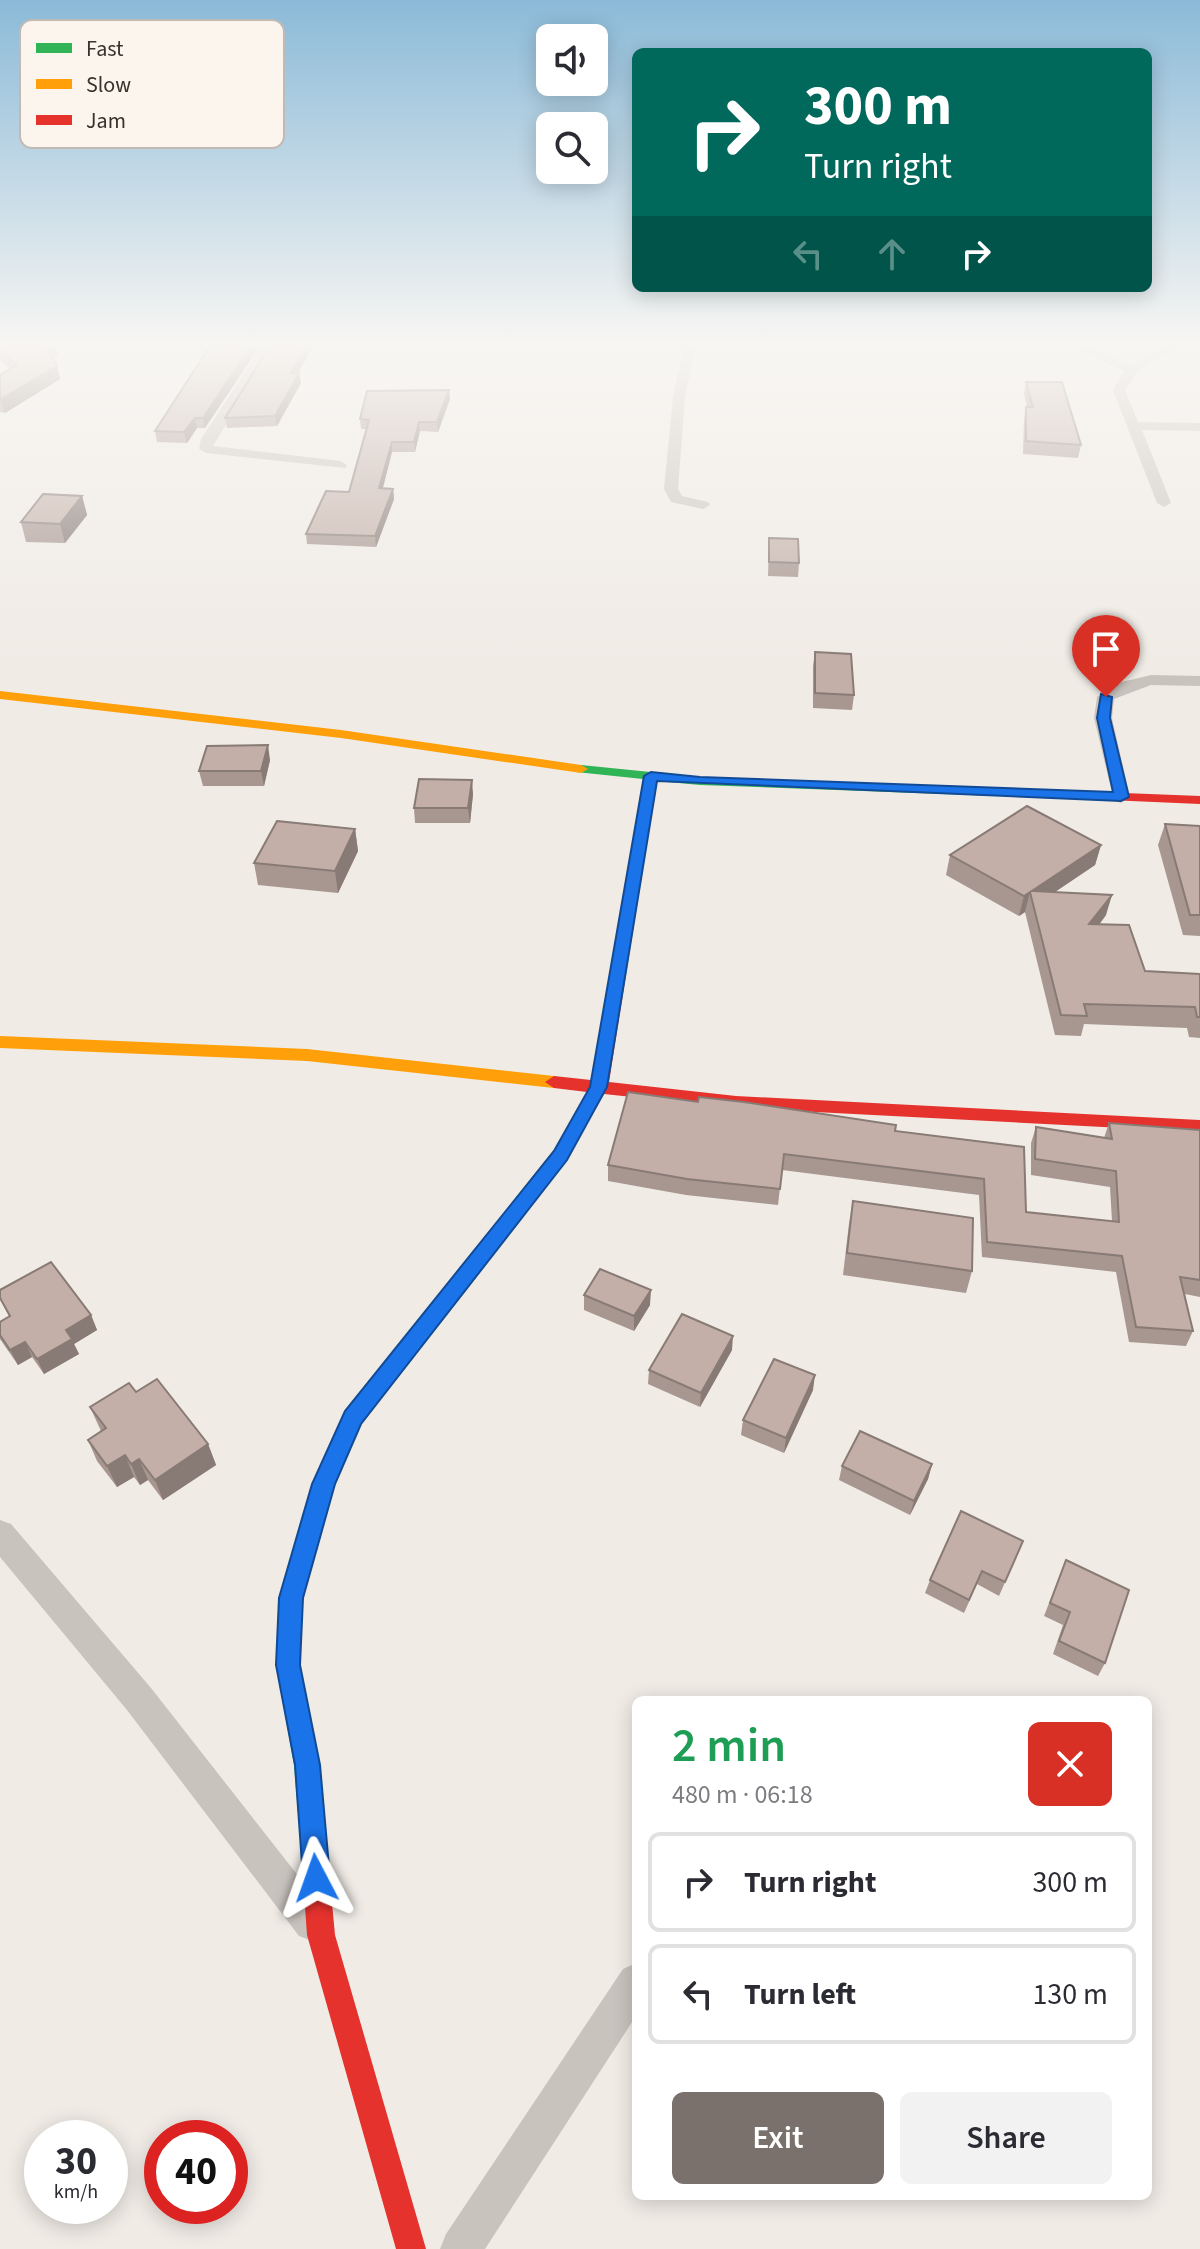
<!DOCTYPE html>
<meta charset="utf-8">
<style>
body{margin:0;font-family:"Source Sans 3",sans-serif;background:#f2f2f3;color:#2b2b33;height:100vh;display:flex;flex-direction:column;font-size:30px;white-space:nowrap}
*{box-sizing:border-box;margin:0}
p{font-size:26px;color:#7c7c81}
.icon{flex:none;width:44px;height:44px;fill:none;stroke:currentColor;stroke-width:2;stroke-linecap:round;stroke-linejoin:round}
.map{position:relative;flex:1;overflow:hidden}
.details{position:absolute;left:632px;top:1696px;width:520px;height:504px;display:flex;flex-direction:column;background:#fff;border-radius:12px;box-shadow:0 4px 20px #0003}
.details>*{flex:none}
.guide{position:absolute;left:632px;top:48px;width:520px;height:244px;border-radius:12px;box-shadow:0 4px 20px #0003;background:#00695c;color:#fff;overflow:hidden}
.tools{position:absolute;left:536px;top:24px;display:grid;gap:16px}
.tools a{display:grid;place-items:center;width:72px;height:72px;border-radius:12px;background:#fff;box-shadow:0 4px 20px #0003;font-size:40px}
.speed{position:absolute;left:24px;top:2120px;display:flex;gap:16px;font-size:40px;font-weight:700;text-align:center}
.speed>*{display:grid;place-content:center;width:104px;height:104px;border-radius:50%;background:#fff;box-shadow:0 4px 20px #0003;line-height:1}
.speed small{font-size:20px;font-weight:400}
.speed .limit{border:12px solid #d22;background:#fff;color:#111}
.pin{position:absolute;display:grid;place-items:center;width:68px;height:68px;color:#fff;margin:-82px -34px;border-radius:50% 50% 50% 0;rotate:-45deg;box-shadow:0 0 8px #0007}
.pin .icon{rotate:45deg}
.me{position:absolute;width:88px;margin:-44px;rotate:356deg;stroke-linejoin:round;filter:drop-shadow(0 0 6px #0008)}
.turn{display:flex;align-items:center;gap:28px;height:168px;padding:0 40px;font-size:36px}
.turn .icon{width:104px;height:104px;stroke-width:2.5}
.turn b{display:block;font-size:56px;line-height:68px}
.lanes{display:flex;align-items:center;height:76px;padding:0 40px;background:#0003;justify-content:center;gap:40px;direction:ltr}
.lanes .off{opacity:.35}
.round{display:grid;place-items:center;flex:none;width:84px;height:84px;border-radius:12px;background:#f2f2f3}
.summary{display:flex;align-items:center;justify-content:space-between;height:136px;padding:0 40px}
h1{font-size:48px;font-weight:600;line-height:60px;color:#1e9e55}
.primary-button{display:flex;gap:16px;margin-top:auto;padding:16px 40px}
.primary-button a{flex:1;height:92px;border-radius:12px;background:#7a716c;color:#fff;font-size:32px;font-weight:600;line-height:92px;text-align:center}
.primary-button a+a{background:#f2f2f3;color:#2b2b33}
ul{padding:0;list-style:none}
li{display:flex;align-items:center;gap:24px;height:100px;margin:0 16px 12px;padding:0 24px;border:4px solid #e1e1e2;border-radius:12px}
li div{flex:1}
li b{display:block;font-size:30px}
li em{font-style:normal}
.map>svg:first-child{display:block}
</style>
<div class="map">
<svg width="1200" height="2249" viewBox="0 0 1200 2249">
<rect width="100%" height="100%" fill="#f0ebe5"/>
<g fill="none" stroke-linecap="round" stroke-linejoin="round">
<g fill="#c9c3be" fill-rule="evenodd">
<path d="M262,346H274L213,446L340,461L347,465L345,468L206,453L199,449L201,439Z"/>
<path d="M684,346H696L685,397L678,489L682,496L708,502L710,505L703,509L671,502L664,489L673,397Z"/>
<path d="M1165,346H1181L1138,371L1125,390L1138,422L1200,423V431L1142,430L1171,503L1164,507L1157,503L1113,390L1124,371L1077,350L1087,347L1131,365Z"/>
<path d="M1151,675L1200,676V686L1151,685L1114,699L1112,718L1130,797L1121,803L1114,801L1094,718L1097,697L1122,682Z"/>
<path d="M0,1520L11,1524L151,1688L325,1910L330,1923L325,1936L312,1941L299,1936L127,1710L0,1557Z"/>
<path d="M636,1963V2016L485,2249H440L446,2234L623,1969Z"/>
</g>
<g fill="#30b455" fill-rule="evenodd">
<path d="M581,765L700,777L997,788L1004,792L997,796L700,785L657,781L626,975L618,980L610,975L643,779L576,772V766Z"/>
<path d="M352,1411L360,1414L363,1420L334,1484L303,1598L300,1665L320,1765L327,1850L323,1859L314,1863L305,1859L301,1850L294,1765L276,1665L279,1598L312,1484L344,1414Z"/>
</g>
<g fill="#ff9f0a" fill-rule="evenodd">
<path d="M0,691L341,730L581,765L588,769L581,773L341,738L0,699Z"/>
<path d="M0,1036L307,1049L554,1076L563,1082L554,1088L307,1061L0,1048Z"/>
</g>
<g fill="#e5322d" fill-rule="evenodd">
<path d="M997,788L1200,796V804L992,795V789Z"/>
<path d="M618,970L626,975L609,1082L736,1096L1200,1120V1132L736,1108L604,1094L566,1160L360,1426L352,1429L344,1426L341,1420L344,1414L554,1150L587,1092L554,1088L545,1082L554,1076L591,1080L610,975Z"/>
<path d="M314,1837L323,1841L327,1850L335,1935L426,2249H396L307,1935L301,1850L305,1841Z"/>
</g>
</g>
<g fill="#a89690">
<path d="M210,346L205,428H197L187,443L157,442L155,431Z"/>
<path d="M270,346H313L298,373L301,383L277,426L227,428L225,418Z"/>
<path d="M0,347L58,355L53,359L60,379L5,413L0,412V375L10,369L0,360Z"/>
<path d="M1026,382L1081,445L1078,458L1023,454L1024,419L1026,407H1027L1024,394Z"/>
<path d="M449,390L450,399L438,432L420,431L415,452H392L383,488L393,489L394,499L376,547L307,544L306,534L349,492L367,429H361L360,419Z"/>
<path d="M82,496L87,515L65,543L26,542L21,522Z"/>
<path d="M769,538L799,563L798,577L768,576Z"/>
<path d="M815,652L854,695L852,710L813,708V666Z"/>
<path d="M270,760L264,786H203L199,771Z"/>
<path d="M473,794L470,823H415L414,808Z"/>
<path d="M1165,824L1200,826V936L1183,935L1158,845Z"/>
<path d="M355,829L358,851L338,893L258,885L254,863Z"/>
<path d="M1101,845L1095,865L1055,892L1106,915L1099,925L1145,971L1200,974V1038L1189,1037L1187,1028L1084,1024L1081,1036L1055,1035L1025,912L1019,916L946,875L950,855Z"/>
<path d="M1109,1123L1200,1130V1297L1185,1294L1193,1331L1186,1346L1129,1342L1116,1272L982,1257L979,1195L782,1170L778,1205L686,1195L608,1181V1165L895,1131L1024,1147L1026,1212L1112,1221L1110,1187L1031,1175V1143L1036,1127L1104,1138Z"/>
<path d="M853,1201L972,1271L966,1293L843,1275L849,1224Z"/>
<path d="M584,1295L650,1305L634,1331L584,1310Z"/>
<path d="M0,1298L91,1315L97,1330L74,1344L79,1354L44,1374L32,1357L18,1365L0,1339V1322L9,1316Z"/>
<path d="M732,1350L700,1407L648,1384L649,1370Z"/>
<path d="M813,1390L784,1453L741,1435L743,1420Z"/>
<path d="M136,1392L208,1444L216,1465L163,1500L148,1480L140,1485L134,1477L117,1487L97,1461L88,1440L101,1431L90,1407Z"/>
<path d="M932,1464L928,1479L910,1515L839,1480L842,1466Z"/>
<path d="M1023,1541L999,1596L977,1584L964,1613L925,1593L930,1580Z"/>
<path d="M1066,1560L1105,1663L1098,1676L1053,1654L1063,1625L1044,1616Z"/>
</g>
<g fill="#887a75">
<path d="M50,346H56L58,355L50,361L47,349Z"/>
<path d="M251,346H260L205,428L203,418Z"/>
<path d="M306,346H313L293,383L291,373Z"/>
<path d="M57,366L60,379L5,413L1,401Z"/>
<path d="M299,373L301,383L277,426L275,416Z"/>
<path d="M449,390L450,399L438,432L437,422Z"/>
<path d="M195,418L197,428L187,443L184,432Z"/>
<path d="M419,422L420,431L415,452L414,442Z"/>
<path d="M392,442V452L380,498L379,488Z"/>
<path d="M393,489L394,499L376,547L375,536Z"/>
<path d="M82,496L87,515L65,543L60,524Z"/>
<path d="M268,745L270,760L264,786L261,771Z"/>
<path d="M472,780L473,794L470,823L468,808Z"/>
<path d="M355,829L358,851L338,893L335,871Z"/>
<path d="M1101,845L1095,865L1034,906L1032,891Z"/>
<path d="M1030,892L1025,912L1019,916L1024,896Z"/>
<path d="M1112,895L1106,915L1084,944L1089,924Z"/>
<path d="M651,1290L650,1305L634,1331V1316Z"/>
<path d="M91,1315L97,1330L74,1344L79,1354L44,1374L37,1359L66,1330Z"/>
<path d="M733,1336L732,1350L700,1407L701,1393Z"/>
<path d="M25,1342L32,1357L18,1365L10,1350Z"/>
<path d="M815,1375L813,1390L784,1453L786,1438Z"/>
<path d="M208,1444L216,1465L163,1500L155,1480Z"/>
<path d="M125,1455L134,1477L117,1487L107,1466Z"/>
<path d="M139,1459L148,1480L140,1485L131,1464Z"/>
<path d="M932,1464L928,1479L910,1515L914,1501Z"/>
</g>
<g fill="#c3afa7" stroke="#887a75" stroke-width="2">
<path d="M1,346H50L47,349L57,366L0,400V375L17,365L0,351Z"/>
<path d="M210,346H251L203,418H195L184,432L155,431Z"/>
<path d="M270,346H306L291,373H299L275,416L225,418Z"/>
<path d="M1026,382H1062L1081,445L1026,441V407H1033Z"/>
<path d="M449,390L437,422H419L414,442H392L379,488L393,489L375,536L306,534L326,491L349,492L369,420L360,419L367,391Z"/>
<path d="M43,494L82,496L60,524L21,522Z"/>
<path d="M769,538L798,539L799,563L769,562Z"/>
<path d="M815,652L851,654L854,695L815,693Z"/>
<path d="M268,745L261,771H199L207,746Z"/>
<path d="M419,779L472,780L468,808H414Z"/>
<path d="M1027,806L1101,845L1032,891L1112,895L1089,924L1129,925L1145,971L1200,974V1017H1197L1195,1007L1084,1004L1087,1016L1061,1015L1030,892L1024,896L950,855Z"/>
<path d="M277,821L355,829L335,871L254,863Z"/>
<path d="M1165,824L1200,826V915H1190Z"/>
<path d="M628,1092L698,1102L699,1097L744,1102L896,1125L895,1131L1024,1147L1026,1212L1119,1222L1116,1171L1035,1159L1036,1127L1112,1139L1109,1123L1200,1130V1280L1180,1277L1193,1331L1136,1327L1122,1256L987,1242L984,1179L784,1154L780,1189L687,1179L608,1165Z"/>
<path d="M853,1201L973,1218L972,1271L847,1253Z"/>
<path d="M51,1262L91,1315L66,1330L72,1339L37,1359L25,1342L10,1350L0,1335V1322L10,1316L0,1298V1290Z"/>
<path d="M600,1269L651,1290L634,1316L584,1295Z"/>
<path d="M682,1314L733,1336L701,1393L649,1370Z"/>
<path d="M774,1359L815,1375L786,1438L743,1420Z"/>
<path d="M157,1379L208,1444L155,1480L139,1459L131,1464L125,1455L107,1466L88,1440L106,1428L90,1407L129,1383L136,1392Z"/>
<path d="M860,1431L932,1464L914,1501L842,1466Z"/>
<path d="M961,1511L1023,1541L1005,1582L982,1571L969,1600L930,1580Z"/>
<path d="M1066,1560L1129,1590L1105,1663L1059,1641L1070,1612L1050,1603Z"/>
</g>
<linearGradient id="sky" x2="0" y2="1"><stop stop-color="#8bbad8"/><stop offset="0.52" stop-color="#f8f6f3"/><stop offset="1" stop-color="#f8f6f3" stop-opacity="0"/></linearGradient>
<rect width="1200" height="661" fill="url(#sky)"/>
<path fill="#1a73e8" stroke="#114b97" stroke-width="2" d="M1101,694L1112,697L1110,718L1129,797L1121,801L657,781L607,1087L567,1160L361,1424L335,1484L303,1598L300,1665L320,1765L330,1878L326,1888L316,1891L307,1888L303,1878L295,1765L276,1665L279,1598L312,1484L345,1411L554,1151L590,1087L644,776L651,772L700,777L1113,792L1097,718Z"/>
<rect x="20" y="20" width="264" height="128" rx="12" fill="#fbf5ee" stroke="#c1bab4" stroke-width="2"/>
<rect x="36" y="43" width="36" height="10" fill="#30b455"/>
<rect x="36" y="79" width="36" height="10" fill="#ff9f0a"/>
<rect x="36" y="115" width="36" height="10" fill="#e5322d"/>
<g font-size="22" fill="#3b302b">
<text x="86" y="56">Fast</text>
<text x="86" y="92">Slow</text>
<text x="86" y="128">Jam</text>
</g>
</svg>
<div class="tools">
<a><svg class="icon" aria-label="sound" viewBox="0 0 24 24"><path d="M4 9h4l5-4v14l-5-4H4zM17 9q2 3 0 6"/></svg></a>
<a><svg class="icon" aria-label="search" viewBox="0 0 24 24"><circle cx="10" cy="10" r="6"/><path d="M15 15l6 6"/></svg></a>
</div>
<div class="speed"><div>30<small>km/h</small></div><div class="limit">40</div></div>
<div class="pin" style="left:1106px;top:697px;background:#d93025"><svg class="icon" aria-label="arrive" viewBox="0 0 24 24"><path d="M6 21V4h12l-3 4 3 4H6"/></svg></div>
<svg class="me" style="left:316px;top:1878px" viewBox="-20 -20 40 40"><path d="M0-17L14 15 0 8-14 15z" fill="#1a73e8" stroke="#fff" stroke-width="4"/></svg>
<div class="guide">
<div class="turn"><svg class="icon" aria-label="right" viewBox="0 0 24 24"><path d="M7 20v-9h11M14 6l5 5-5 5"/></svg><div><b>300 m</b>Turn right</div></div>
<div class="lanes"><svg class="icon off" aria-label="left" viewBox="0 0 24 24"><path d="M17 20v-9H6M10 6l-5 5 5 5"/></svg><svg class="icon off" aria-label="ahead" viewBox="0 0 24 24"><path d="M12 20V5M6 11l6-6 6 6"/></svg><svg class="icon" aria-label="right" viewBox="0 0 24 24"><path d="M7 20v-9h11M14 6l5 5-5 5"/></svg></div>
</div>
<section class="details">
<div class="summary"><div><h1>2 min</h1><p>480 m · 06:18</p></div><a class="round" style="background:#d93025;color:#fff"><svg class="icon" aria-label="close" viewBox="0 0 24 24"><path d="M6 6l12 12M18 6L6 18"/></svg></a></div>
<ul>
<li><svg class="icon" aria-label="right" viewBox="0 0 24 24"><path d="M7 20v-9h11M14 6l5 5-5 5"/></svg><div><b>Turn right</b></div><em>300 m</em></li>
<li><svg class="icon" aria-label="left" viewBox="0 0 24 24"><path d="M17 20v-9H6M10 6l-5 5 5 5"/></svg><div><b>Turn left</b></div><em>130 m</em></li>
</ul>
<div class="primary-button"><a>Exit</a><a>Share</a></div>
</section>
</div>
